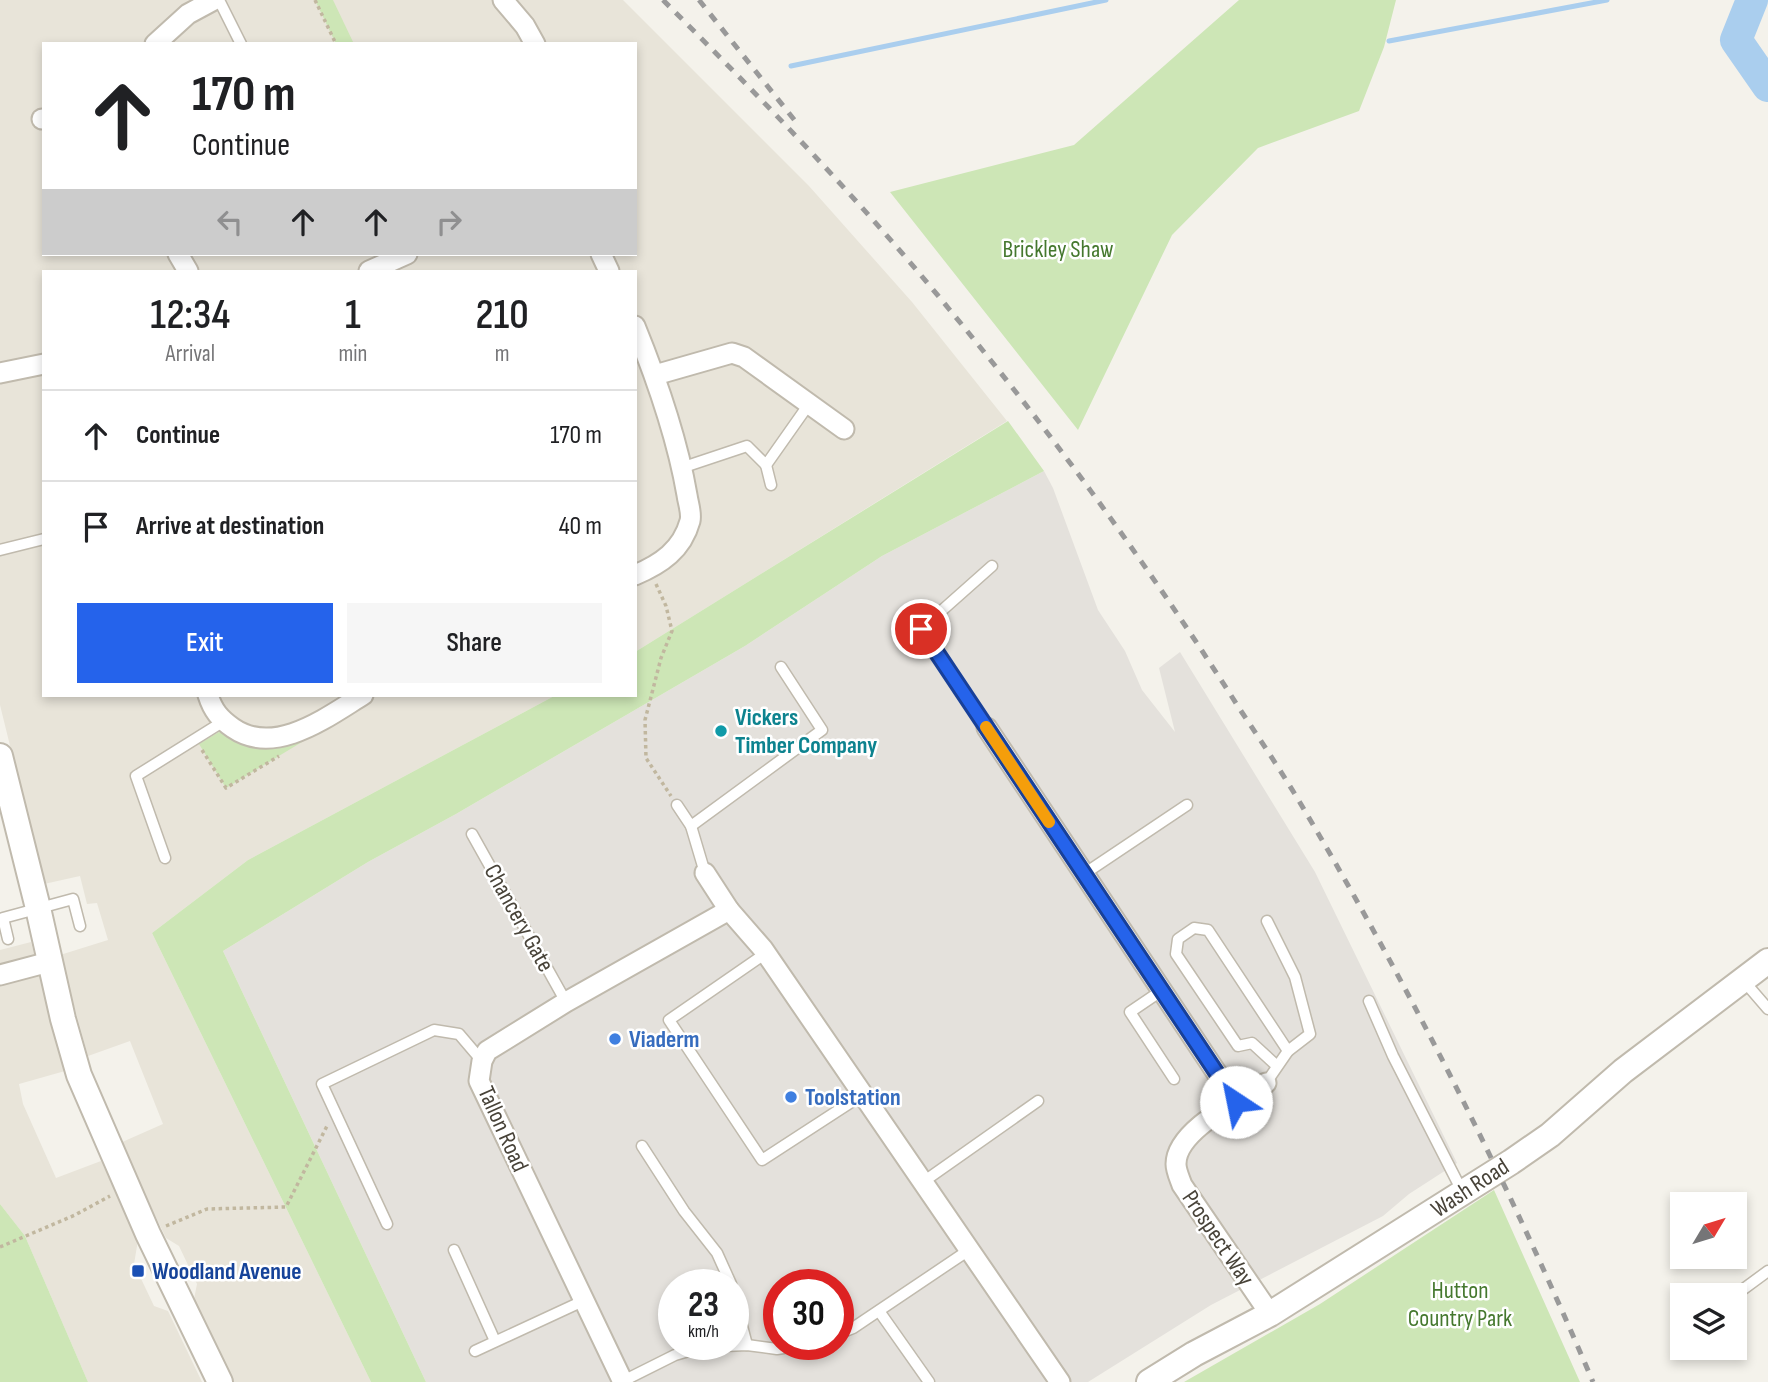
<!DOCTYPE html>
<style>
body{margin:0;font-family:"Sofia Sans Condensed",sans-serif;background:#f6f6f6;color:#202124;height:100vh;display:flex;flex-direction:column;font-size:26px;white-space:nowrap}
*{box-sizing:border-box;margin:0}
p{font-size:23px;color:#757577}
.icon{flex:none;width:38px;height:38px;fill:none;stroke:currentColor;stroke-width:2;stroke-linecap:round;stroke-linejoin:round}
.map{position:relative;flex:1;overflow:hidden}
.side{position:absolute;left:42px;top:270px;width:595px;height:427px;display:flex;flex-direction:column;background:#fff;border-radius:0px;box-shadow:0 4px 10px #0003}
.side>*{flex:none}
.top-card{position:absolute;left:42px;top:42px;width:595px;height:214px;border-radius:0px;box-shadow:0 4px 10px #0003;background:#fff;color:#202124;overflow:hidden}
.needle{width:46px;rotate:52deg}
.fabs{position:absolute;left:1670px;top:1192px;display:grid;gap:14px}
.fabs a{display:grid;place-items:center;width:77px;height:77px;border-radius:0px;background:#fff;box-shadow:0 4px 10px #0003;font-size:35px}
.speed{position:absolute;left:658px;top:1269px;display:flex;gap:14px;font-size:35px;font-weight:700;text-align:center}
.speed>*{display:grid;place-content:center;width:91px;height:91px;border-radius:50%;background:#fff;box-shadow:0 4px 10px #0003;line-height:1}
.speed small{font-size:18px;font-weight:400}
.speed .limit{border:10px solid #d22;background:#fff;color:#111}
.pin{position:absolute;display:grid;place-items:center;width:60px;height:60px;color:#fff;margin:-30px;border:4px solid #fff;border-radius:50%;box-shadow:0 2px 7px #0007}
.me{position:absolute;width:77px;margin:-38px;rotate:326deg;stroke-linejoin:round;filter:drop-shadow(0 0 5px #0008)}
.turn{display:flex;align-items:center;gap:24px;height:147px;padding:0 35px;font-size:32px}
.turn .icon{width:91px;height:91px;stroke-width:2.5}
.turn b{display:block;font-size:49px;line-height:60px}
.lanes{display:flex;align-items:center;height:66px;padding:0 35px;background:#0003;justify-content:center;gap:35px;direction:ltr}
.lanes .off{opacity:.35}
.eta{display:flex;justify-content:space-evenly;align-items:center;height:119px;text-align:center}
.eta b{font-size:42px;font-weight:600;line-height:49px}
.primary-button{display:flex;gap:14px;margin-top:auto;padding:14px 35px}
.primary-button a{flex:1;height:80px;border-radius:0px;background:#2563eb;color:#fff;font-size:28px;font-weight:600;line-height:80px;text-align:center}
.primary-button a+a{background:#f6f6f6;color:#202124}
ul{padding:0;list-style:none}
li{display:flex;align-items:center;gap:21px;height:91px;padding:0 35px;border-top:2px solid #e0e0e0}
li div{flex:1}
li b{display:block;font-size:26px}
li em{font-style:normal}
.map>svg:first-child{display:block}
</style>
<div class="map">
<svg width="1768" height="1382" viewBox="0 0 1768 1382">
<rect width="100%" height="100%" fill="#f4f2eb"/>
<g fill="#e8e4d9" fill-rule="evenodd">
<path d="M0,0H623L809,186L912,302L1007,421L635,652V271H44V695H556L248,860L152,933L371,1382H234L194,1299L197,1284L179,1246L166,1238L120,1143L163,1124L130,1041L88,1056L60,955L108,940L97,903L87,904L80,876L44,884L0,705ZM44,44H635V254H44Z"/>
<path d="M31,942L65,1071L19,1084L23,1104L56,1178L101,1161L138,1240L134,1264L154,1306L168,1311L202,1382H88L25,1236L0,1204V950Z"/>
</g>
<path fill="#e4e1dc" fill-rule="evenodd" d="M1044,471L1053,488L1098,610L1125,651L1142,690L1175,732L1159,668L1180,652L1315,872L1457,1163L1409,1194L1383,1216L1211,1305L1088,1382H426L223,951L368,862L456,814L745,646L882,556ZM674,1284H733V1344H674ZM779,1284H838V1344H779Z"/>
<g fill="#cde6b6">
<path d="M315,0H333L354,44H336Z"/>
<path d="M1239,0H1396L1384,47L1359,111L1258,148L1172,235L1078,430L890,192L1074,145Z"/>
<path d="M1008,421L1044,471L882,556L745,646L456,814L368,862L223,951L426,1382H371L152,933L248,860L556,695H635V652Z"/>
<path d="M219,732L252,748L302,742L226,788L199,744Z"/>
<path d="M1494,1190L1580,1382H1184L1320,1304Z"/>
<path d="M0,1204L25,1236L88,1382H0Z"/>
</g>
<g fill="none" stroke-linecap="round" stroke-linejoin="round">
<g stroke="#aaceee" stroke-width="5">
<path d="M1389,41L1607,0"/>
<path d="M791,66L1106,0"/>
</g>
<path stroke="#aaceee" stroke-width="32" d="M1752,0L1736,40L1768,86"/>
<defs>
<g id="service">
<path d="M219,0L241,44"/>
<path d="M766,465L771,485"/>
<path d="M681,468L747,446L766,465L809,404"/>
<path d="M0,550L44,539"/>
<path d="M987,728L921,629L992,566"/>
<path d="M677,805L691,826L705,873"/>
<path d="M691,826L822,730L781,667"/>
<path d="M472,834L566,1002"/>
<path d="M165,858L136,776L224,721"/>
<path d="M1084,874L1187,805"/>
<path d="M8,939L3,918L73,899L80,926"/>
<path d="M766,953L669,1020L762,1160L862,1095"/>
<path d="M1743,980L1768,1009"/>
<path d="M1161,991L1130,1012L1174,1079"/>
<path d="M1369,1001L1393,1056L1463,1193"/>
<path d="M1277,1066L1252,1043L1238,1046L1176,954L1178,939L1194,928L1208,930L1288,1051"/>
<path d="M1266,1083L1288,1051L1310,1034L1295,977L1267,921"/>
<path d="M642,1146L684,1211L717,1253L731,1284"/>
<path d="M923,1182L1038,1101"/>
<path d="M387,1224L322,1084L434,1030L459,1034L482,1061"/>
<path d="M454,1250L495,1341"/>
<path d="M733,1292L747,1345"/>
<path d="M1734,1296L1768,1271"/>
<path d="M879,1311L929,1382"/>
<path d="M838,1334L853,1328L969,1250"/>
<path d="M475,1351L583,1301"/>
<path d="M623,1381L675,1355L702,1347L747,1345L777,1349L809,1344"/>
</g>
<g id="minor">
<path d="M503,0L525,26L535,44"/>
<path d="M155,44L188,14L214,0"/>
<path d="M42,119H44"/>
<path d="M178,254L188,271"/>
<path d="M601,254L609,271"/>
<path d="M369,271L407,254"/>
<path d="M635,326C657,380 677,437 687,495C688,503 692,513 690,521C682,550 661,564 635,575"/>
<path d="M0,373L44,364"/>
<path d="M655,375L732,353L744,357L844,429"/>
<path d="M208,695C213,711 220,719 233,728C275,757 327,717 363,695"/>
<path d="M987,728L1236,1102"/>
<path d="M705,873L729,910"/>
<path d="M0,975L49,962"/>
<path d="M1266,1083C1240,1100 1176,1130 1176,1164C1176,1171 1180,1179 1182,1185L1270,1314"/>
<path d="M623,1382L479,1081L482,1061L487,1051L566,1002L729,910L763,949L1060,1382"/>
</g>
<g id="tertiary">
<path d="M0,756L38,908L63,1019L79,1075L148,1234L220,1382"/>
<path d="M1149,1382L1194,1354L1270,1314L1511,1162L1550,1135L1623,1071L1768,961"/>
</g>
</defs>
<use href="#service" stroke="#c0baad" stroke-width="13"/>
<use href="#minor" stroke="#c0baad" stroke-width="23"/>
<use href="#tertiary" stroke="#c0baad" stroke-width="28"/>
<g stroke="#c1b79f" stroke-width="3.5" stroke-dasharray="3.5 3.5" stroke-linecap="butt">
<path d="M315,0L336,44"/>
<path d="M656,584L666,606L672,631L661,658L645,720L646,758L671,796"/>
<path d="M202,750L226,788L279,756"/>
<path d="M166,1226L207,1209L286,1207L328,1124"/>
<path d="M0,1247L75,1215L110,1196"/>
</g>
<use href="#service" stroke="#fff" stroke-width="10"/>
<use href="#minor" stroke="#fff" stroke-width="19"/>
<use href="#tertiary" stroke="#fff" stroke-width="24"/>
<g stroke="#999" stroke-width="5" stroke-dasharray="9 9" stroke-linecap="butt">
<path d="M663,0C762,99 860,200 949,309C1055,437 1152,571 1241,711C1263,744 1285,777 1305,811C1414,995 1509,1185 1593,1382"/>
<path d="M699,0L796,122"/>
</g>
</g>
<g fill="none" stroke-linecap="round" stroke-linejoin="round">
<defs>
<path id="route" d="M921,629L1236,1102"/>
</defs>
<use href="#route" stroke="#184099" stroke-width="18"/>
<use href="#route" stroke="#2563eb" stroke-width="12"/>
<path stroke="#f59e0b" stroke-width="12" d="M986,727L1049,822"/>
</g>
<circle fill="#0f9aa8" stroke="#fff" stroke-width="2.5" cx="721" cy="731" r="7"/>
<g fill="#3f7fe0" stroke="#fff" stroke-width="2.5">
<circle cx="615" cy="1039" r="7"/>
<circle cx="791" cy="1097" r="7"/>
</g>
<rect fill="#1a4fb4" stroke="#fff" stroke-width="2.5" x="131" y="1264" width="14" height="14" rx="3.5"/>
<g text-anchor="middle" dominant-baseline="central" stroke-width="5" stroke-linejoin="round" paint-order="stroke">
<g font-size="24" fill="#45782e" stroke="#fff">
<text x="1058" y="249">Brickley Shaw</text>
<text x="1460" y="1290">Hutton<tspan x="1460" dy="28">Country Park</tspan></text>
</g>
<g font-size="24" font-weight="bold" fill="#0d838f" stroke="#fff" text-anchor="start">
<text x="735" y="717">Vickers<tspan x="735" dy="28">Timber Company</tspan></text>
</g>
<g font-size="24" fill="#484339" stroke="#fff">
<text transform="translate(519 918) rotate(61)">Chancery Gate</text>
<text transform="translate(503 1129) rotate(66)">Tallon Road</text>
<text transform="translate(1470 1188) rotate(-33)">Wash Road</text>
<text transform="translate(1218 1238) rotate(56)">Prospect Way</text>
</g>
<g font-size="24" font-weight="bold" fill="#366cbe" stroke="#fff" text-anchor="start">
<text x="629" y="1039">Viaderm</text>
<text x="805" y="1097">Toolstation</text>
</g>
<g font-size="24" font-weight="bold" fill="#164399" stroke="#fff" text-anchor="start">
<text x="152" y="1271">Woodland Avenue</text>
</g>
</g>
</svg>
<div class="fabs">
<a><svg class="needle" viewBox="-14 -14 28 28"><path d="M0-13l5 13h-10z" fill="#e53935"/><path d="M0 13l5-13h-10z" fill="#757577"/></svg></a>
<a><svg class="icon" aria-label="layers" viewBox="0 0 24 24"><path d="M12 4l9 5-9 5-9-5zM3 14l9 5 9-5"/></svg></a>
</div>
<div class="speed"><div>23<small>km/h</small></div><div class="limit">30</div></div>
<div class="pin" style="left:921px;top:629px;background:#d93025"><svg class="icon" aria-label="arrive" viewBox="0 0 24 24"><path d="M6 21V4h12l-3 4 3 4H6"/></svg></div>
<svg class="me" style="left:1236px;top:1102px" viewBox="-20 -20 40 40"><circle r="19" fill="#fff"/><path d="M0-13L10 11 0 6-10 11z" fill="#2563eb"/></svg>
<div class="top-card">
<div class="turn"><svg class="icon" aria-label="ahead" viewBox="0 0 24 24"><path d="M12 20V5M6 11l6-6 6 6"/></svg><div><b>170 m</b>Continue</div></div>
<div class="lanes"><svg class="icon off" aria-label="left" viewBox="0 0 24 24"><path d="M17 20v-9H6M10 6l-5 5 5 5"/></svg><svg class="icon" aria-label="ahead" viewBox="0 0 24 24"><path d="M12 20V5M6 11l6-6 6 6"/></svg><svg class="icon" aria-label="ahead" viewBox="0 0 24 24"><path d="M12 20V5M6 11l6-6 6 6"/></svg><svg class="icon off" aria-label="right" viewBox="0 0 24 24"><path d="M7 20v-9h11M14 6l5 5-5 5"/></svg></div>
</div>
<section class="side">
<div class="eta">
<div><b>12:34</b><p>Arrival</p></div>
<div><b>1</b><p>min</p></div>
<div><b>210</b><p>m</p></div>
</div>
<ul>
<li><svg class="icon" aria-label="ahead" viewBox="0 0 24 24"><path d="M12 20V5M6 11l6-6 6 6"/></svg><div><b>Continue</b></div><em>170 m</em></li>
<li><svg class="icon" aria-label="arrive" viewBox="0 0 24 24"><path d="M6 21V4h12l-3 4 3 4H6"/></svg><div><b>Arrive at destination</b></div><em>40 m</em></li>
</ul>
<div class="primary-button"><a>Exit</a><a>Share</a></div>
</section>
</div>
